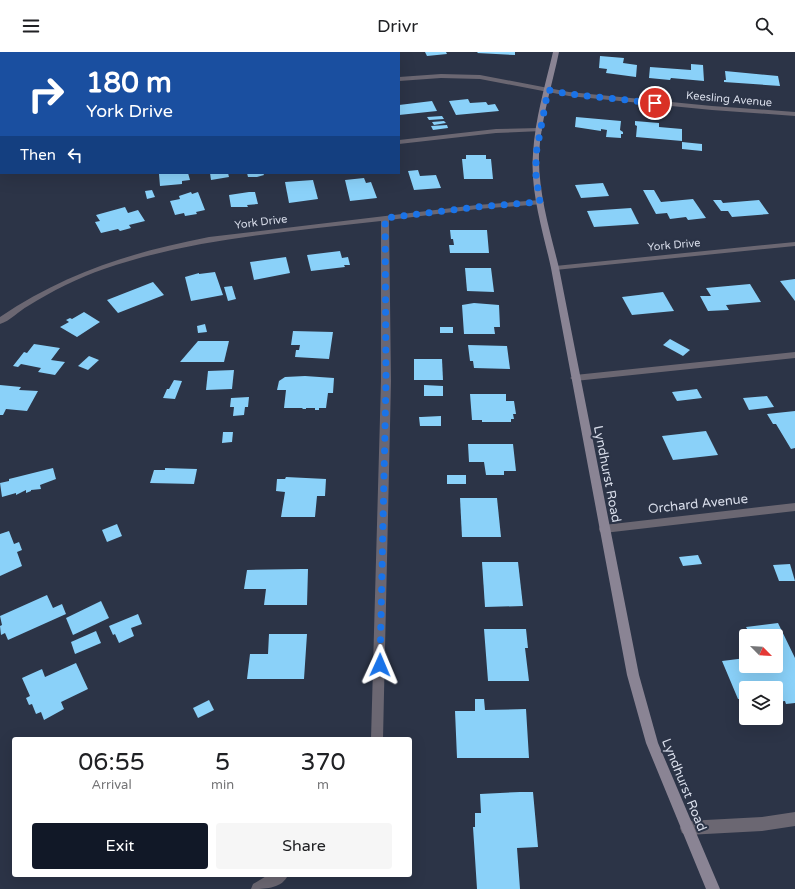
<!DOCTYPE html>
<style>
body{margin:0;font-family:"Varela Round",sans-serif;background:#f6f6f6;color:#202124;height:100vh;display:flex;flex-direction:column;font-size:15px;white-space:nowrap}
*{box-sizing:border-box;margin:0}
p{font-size:13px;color:#757577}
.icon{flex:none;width:22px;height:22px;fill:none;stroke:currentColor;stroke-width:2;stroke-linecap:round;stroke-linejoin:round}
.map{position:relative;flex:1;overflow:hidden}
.drawer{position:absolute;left:12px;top:685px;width:400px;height:140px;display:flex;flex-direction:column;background:#fff;border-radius:4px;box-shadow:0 4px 16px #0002}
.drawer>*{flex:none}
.banner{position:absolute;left:0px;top:0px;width:400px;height:122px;box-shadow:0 4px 16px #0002;background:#1a4fa0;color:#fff;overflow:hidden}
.needle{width:26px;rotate:114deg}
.tools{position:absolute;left:739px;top:577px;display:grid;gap:8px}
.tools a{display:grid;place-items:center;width:44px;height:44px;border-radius:4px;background:#fff;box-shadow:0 4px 16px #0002;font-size:20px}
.pin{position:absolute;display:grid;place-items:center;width:34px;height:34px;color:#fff;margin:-17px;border:2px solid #fff;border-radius:50%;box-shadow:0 1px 4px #0007}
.me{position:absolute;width:44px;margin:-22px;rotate:1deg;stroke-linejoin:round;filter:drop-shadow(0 0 3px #0008)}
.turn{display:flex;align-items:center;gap:14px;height:84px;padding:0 20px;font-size:18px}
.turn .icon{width:52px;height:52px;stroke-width:2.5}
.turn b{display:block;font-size:28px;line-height:34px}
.then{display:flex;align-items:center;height:38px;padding:0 20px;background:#0003;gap:8px;font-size:15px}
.eta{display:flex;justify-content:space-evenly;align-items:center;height:68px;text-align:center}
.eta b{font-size:24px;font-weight:600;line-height:28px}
.cta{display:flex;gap:8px;margin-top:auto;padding:8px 20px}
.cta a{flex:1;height:46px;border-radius:4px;background:#111827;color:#fff;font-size:16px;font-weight:600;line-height:46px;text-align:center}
.cta a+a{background:#f6f6f6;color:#202124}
header{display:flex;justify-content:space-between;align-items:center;height:52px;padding:0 20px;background:#fff;font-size:18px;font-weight:600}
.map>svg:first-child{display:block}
</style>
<header><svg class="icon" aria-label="menu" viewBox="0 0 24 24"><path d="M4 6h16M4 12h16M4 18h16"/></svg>Drivr<svg class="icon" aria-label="search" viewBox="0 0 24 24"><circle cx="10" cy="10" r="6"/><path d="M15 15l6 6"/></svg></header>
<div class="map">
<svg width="795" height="837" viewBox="0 0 795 837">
<rect width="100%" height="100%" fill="#2c3447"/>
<g fill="#8ad1f9">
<path d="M425,0H446L447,2L427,4Z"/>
<path d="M478,0H515V3L477,1Z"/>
<path d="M600,4L624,6L623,11L637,13L636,25L606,21L607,17L599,16Z"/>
<path d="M691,12L703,13L704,29L671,26L670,28L649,26L650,15L691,18Z"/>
<path d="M725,19L778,24L780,34L724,30V28H726Z"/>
<path d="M468,47L470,51L486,50L488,53L495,52L499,59L456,63L449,49Z"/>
<path d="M432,49L437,59L399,63V53Z"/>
<path d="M442,64L444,67L429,68L427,65Z"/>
<path d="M576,65L621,69L620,78L623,80V82H621V86L606,85L607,78L601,77V79L575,75Z"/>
<path d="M444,69L446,71L434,73L432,70Z"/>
<path d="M635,69L659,71V75L682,77V89L636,85L637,74L635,73Z"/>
<path d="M447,73L448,76L433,78L431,74Z"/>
<path d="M682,90L702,92V99L682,97Z"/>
<path d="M466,103H486V107H491L493,127H464L462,107H466Z"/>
<path d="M418,118L420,124L436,123L441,136L414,138L408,119Z"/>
<path d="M169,121H188L190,128L182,129V132L160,134L159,122Z"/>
<path d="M210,121H228L229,125L211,128Z"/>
<path d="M247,121H263L264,123L257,125H248Z"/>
<path d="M364,126L366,131L371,130L377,146L350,149L345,128Z"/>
<path d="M313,128L318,147L289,151L285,130Z"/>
<path d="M603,131L609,144L581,146L575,133Z"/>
<path d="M152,138L155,145L147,147L145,139Z"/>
<path d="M643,138H654L661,150L693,147L706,166L688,168L686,165L670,167L667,161L656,162Z"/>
<path d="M191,140L192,142L198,140L205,158L196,160L197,162L185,164L184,161L175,163L170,149L180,147L179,144Z"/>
<path d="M249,140H255L258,152L247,153L248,155H231L229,143Z"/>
<path d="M713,148H721L723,151L759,148L769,162L732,165L728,159H721Z"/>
<path d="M125,155L128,161L138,158L145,169L129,173L131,176L120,179L118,177L101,181L95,170L100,169L96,163Z"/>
<path d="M631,156L639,172L594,175L587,159Z"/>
<path d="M450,178H487L489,201H450L449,193H454L453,187H451Z"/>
<path d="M340,199L342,206L348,205L350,213H344L345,215L311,219L307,203Z"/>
<path d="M286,205L290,221L254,228L250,210Z"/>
<path d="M465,216H491L494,240L467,239Z"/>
<path d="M215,220L223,243L191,249L185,225L199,221V222Z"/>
<path d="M795,227V249L780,229Z"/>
<path d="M153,230L164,243L118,261L107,248Z"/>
<path d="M750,232L761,250L726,253L729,258L708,259L700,244H711L706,236Z"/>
<path d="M232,234L236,247L228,249L224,235Z"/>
<path d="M663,240L674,259L632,263L622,245Z"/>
<path d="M474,251L499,253L500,275H494L495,282H464L462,253Z"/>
<path d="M84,260L100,270L77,285L60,275L69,270L66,268L70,266L72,267Z"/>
<path d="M205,272L207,280L198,281L197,274Z"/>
<rect x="440" y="275" width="13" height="6"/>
<path d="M293,279L333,280L329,307L295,305L296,298H299L300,293H291Z"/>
<path d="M670,287L690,298L683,304L663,293Z"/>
<path d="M198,289H229L224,310H180Z"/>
<path d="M34,292L60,296L51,308L65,310L55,323L38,320L41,316L21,312L18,315L13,314L24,300L27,301Z"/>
<path d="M468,293L507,294L510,317L474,316L473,309H470Z"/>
<path d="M89,304L99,308L88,318L78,314Z"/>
<path d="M414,307H442L443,328H414Z"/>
<path d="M234,318L232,337L206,338L208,319Z"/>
<path d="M305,324L334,326L333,341H328L326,356H319V358H315V356H306V357H302L303,356H284L286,338H277L279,329L285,325Z"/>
<path d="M174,328L182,329L175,347L163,346L167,337H169Z"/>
<path d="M0,333L21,335L19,338L38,339L27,359L6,357L3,363H0Z"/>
<path d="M424,333L443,334V344H424Z"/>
<path d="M697,337L702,346L677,349L672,340Z"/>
<path d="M470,342H506V349H514L516,362H513L514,367H511V370H482V368H472Z"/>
<path d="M767,344L774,355L749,358L743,346Z"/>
<path d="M249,345L248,355H245L244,363L233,364L234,355H230L231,346Z"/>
<path d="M795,359V396L791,397L776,372H773L767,362Z"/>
<path d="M441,364V374H420L419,365H421Z"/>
<path d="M706,379L718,403L673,408L662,384Z"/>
<path d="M223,380H233L232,390L222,391Z"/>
<path d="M468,392H513L516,419H504V423H486L484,410H469Z"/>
<path d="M53,416L56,427L40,433L41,437L31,438V439L26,441V438L16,443V441L2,445L0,431L9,429V427Z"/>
<path d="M165,416L197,417L194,432L150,431L154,418H165Z"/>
<rect x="447" y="423" width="19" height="9"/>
<path d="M286,425L326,427L325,444H317L315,465H281L285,440L276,439L277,427H285Z"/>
<path d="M460,446H497L501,485H462Z"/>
<path d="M117,472L122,484L107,490L102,478Z"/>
<path d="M9,479L14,492L19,490L22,498L17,500L22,514L0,524V482Z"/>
<path d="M698,503L702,512L683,514L679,505Z"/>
<path d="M482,510H518L523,554L485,555Z"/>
<path d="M790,512L795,529H779L773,513Z"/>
<path d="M302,517H308L307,553H264L266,537H244L247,518Z"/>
<path d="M47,543L53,556L62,552L66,562L8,588L5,581L1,583L0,574L2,573L0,564Z"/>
<path d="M101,549L109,566L73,583L66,566Z"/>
<path d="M138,562L142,572L131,576L134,584L119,591L115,582L113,583L109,574Z"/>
<path d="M778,571L795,606V651L786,652L785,649L776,650V636H746V646L738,647L722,609L746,606V614H776V584H751L746,575Z"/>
<path d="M484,577H526L528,596H525L529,629H488Z"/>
<path d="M96,579L101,591L75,602L71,590Z"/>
<path d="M269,582H307L304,627H247L250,602H268Z"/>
<path d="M76,611L88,637L61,650L64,657L44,668L41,660L36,662L32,652L29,653L26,646L30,644L22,626L42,617L45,625Z"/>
<path d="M475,647H484L485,658L526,657L529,706H457L455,659H475Z"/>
<path d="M209,648L214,658L198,666L193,656Z"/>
<path d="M520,740H533L538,795L517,796L520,837H477L473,775H475V761H481L480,742Z"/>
</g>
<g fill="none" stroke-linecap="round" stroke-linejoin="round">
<g fill="#6b6772" fill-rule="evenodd">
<rect x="136" y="0" width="6" height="1"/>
<path d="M540,76L542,77V79L496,81L399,92V88L496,77Z"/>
<path d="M795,300V306L575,329L570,326L575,323Z"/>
</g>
<g fill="#6b6772" fill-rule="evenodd">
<path d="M441,22L480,23L569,40L712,54L795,60V64L712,58L569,44L480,27L441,26L399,29V25Z"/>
<path d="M540,148L544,150L543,152L477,157L389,168L391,329L383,687H371L381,329V169C288,180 194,186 104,217C78,226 52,239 28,254C19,259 10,269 0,272V265C65,221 132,200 209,185L477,153Z"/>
<path d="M795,190V194L555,218L551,216L555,214Z"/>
<path d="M795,451V459L604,481L600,480L599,477L600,474L604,473Z"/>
<path d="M795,760V774L762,779L687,783L682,781L680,776L682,771L687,769L762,765Z"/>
<path d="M268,823H288C282,837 264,837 251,837L253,832Z"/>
</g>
<path fill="#8a8494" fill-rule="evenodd" d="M553,0H559C552,34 541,67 539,102C538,141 550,179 559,216L639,623L658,691L720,837H706L646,691L627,623L551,216C543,179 530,140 533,102C535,67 545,34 553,0Z"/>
</g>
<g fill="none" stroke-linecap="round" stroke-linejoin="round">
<path stroke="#1a73e8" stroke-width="7" stroke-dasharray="0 12.6" d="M380,613L386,329L385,166L477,155L540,150L536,124V102L548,38L569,42L655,51"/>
</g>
<g text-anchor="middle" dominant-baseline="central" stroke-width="4" stroke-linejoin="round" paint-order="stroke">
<g font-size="11" fill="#d8ddea" stroke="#2c3447">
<text transform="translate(729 47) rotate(5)">Keesling Avenue</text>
<text transform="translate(261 170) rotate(-7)">York Drive</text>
<text transform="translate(674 193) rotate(-5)">York Drive</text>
</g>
<g font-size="13" fill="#d8ddea" stroke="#2c3447">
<text transform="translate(607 422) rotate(79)">Lyndhurst Road</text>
<text transform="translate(698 452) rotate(-6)">Orchard Avenue</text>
<text transform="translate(684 733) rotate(68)">Lyndhurst Road</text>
</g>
</g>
</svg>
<div class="tools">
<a><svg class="needle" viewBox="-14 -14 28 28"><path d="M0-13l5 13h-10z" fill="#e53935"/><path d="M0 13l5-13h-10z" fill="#757577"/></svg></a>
<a><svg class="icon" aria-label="layers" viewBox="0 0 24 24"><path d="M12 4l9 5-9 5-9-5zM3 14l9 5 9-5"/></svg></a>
</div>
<div class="pin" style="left:655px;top:51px;background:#d93025"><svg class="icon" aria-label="arrive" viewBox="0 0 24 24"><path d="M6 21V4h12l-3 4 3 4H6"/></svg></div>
<svg class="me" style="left:380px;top:613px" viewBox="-20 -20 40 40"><path d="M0-17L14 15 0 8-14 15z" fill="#1a73e8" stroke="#fff" stroke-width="4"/></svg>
<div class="banner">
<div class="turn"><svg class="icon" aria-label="right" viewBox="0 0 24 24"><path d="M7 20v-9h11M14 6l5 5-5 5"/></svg><div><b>180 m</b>York Drive</div></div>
<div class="then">Then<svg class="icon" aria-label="left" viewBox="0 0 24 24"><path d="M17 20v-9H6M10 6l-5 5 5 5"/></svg></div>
</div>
<section class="drawer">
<div class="eta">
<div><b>06:55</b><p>Arrival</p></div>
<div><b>5</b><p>min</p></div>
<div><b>370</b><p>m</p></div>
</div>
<div class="cta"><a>Exit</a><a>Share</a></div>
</section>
</div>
